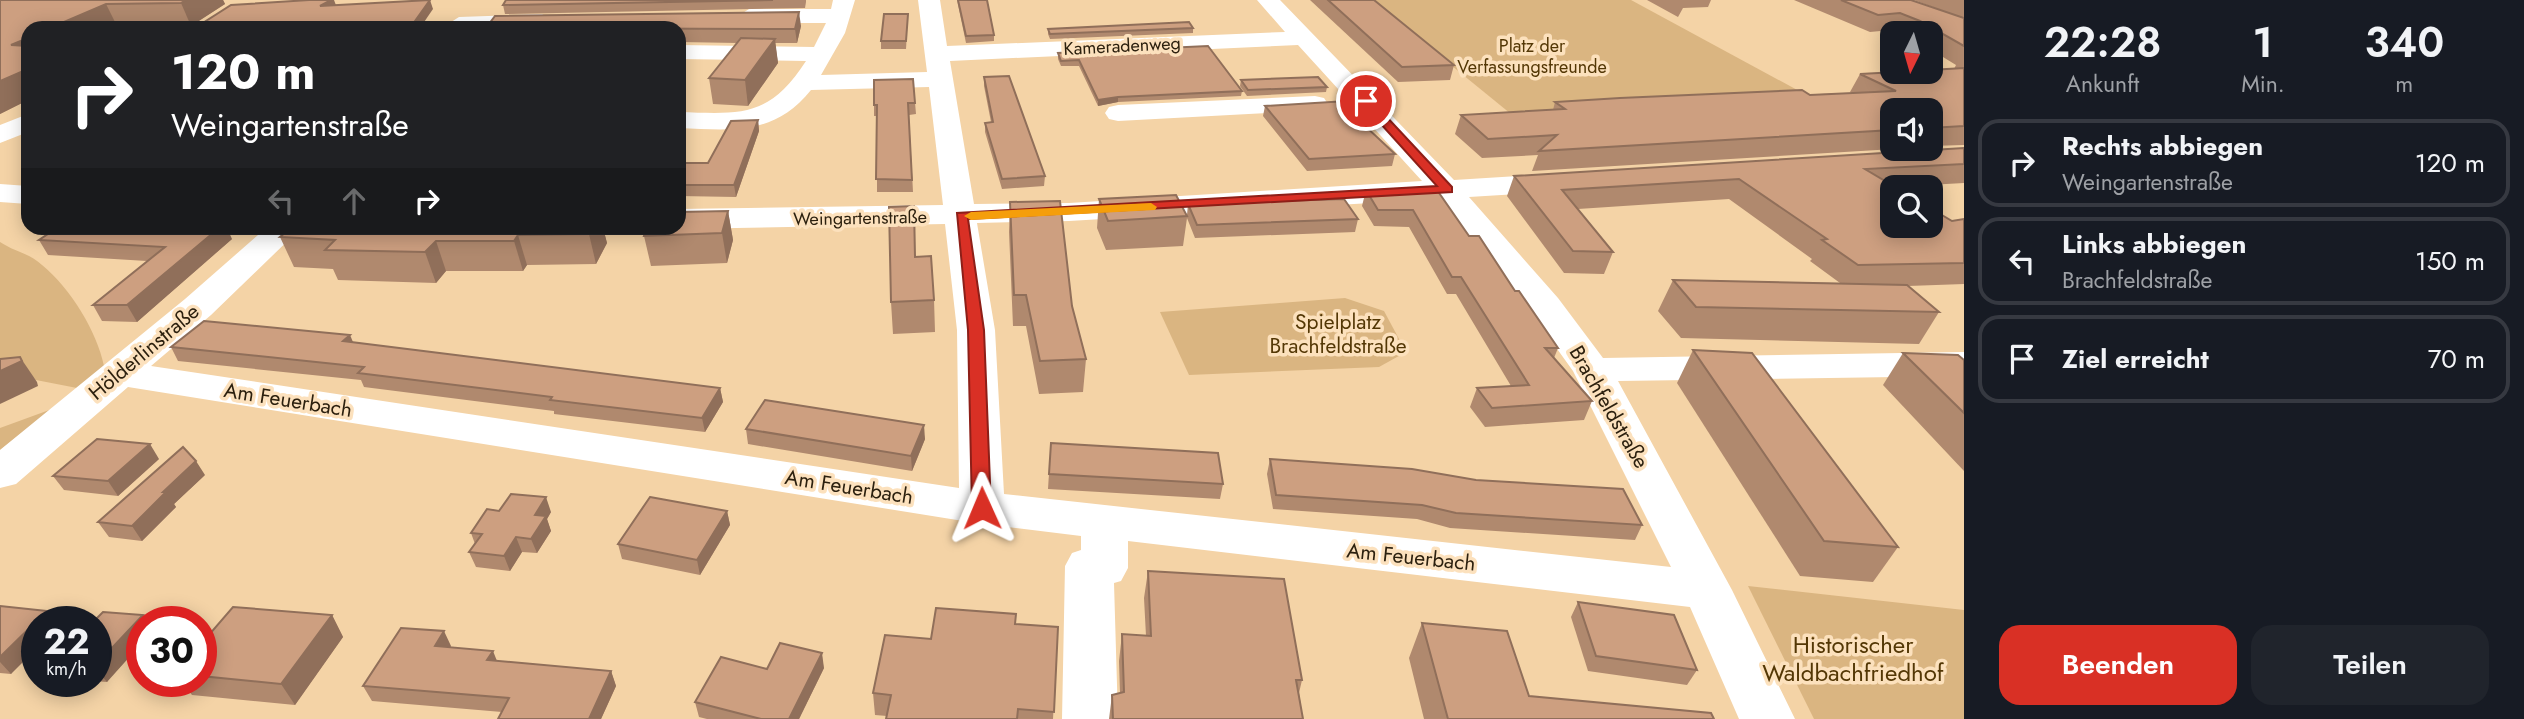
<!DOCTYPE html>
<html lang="de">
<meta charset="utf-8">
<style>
body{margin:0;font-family:Jost,sans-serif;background:#20242c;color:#f1f3f6;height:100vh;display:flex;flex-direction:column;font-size:26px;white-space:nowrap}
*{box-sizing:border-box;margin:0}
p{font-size:23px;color:#9ea1a6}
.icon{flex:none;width:38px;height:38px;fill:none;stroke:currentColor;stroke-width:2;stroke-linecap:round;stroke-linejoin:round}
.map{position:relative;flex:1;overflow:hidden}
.side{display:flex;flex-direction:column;background:#171b24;width:560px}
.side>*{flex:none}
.guide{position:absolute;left:21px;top:21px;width:665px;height:214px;border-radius:21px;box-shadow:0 4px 18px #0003;background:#202124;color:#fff;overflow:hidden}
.needle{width:46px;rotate:185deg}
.fabs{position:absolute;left:1880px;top:21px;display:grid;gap:14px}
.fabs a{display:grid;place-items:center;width:63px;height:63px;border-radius:14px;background:#171b24;box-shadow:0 4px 18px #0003;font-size:35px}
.speed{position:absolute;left:21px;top:606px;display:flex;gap:14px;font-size:35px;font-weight:700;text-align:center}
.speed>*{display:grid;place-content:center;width:91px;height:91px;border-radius:50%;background:#171b24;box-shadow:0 4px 18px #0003;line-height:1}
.speed small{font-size:18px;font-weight:400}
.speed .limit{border:10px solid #d22;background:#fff;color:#111}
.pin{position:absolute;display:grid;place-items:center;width:60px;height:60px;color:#fff;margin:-30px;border:4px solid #fff;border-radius:50%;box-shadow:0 2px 7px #0007}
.me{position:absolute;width:77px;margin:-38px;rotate:359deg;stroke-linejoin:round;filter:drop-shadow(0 0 5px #0008)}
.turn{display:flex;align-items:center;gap:24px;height:147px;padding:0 35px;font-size:32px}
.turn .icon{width:91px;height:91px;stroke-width:2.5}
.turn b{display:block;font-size:49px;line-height:60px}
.lanes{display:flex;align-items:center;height:66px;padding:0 35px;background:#0003;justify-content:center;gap:35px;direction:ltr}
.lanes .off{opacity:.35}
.eta{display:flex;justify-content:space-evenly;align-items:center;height:119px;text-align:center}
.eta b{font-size:42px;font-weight:600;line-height:49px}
.cta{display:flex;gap:14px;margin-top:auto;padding:14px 35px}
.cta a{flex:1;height:80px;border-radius:21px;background:#d93025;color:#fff;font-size:28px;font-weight:600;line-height:80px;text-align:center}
.cta a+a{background:#20242c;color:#f1f3f6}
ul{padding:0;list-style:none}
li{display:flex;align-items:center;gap:21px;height:88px;margin:0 14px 10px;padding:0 21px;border:4px solid #363941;border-radius:21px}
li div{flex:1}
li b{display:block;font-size:26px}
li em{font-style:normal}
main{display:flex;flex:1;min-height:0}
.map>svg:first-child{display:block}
</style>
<main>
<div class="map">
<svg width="1964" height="719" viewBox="0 0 1964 719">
<rect width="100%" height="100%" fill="#f4d3a6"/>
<g fill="#dab581">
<path d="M1371,0H1631L1812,98L1511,114Z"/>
<path d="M0,242C15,252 29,253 42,265C70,288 97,331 104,366L77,388L0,373Z"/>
<path d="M1345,298L1384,311L1406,352L1379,367L1189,375L1160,312Z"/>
<path d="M52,409L0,450V428Z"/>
<path d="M1748,586L1964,610V719H1814Z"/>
</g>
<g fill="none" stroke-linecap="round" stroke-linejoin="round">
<g fill="#fff" fill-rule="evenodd">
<path d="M833,0H855L845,33L821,75L927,72L918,0H940L947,46L1285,32L1257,0H1280L1454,180L1564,173L1575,176L1579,182L1575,188L1564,191L1469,197L1558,298L1603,358L1964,352V376L1618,381L1732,590L1795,719H1739L1690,607L1128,541V568L1121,581L1114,583L1118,719H1062L1065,566L1072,553L1081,550V536L982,524L128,387L16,484L0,488V450L185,299L266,228H301L211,315L151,366L959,488L957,330L945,224L679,229L675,228H679V209L943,205L929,87L811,90C774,136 733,130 679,128V112C741,114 769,118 806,61L679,59V45L814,47L826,23H749L738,16L749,9H831ZM1298,45L1422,181L1069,203L974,204L950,61ZM1438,199L1532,314L1573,371L1671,567L1004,494L995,330L977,223L1069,221Z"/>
<path d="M542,14L553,21L550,26L450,28L448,24L459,17Z"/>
<path d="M1315,96L1324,98L1328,104L1324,110L1118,121L1109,119L1105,113L1109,107L1118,105Z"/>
<path d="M28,114V132L0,143V125Z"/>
<path d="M0,184L28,186V204L0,202Z"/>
</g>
</g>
<g fill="#b0896e">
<path d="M0,0H223L225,4L191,26H117L113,28H28V100L0,114Z"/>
<path d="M506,0H806V2L805,8L505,14L503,5Z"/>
<path d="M957,0H987L994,35V41L966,43Z"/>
<path d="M1310,0H1374L1454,65L1450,80L1398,82Z"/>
<path d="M1647,0H1711L1708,7L1683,8L1678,17Z"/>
<path d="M1794,0H1911L1957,16L1914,0H1964V145L1930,146V110H1892V149H1894L1532,171L1538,155L1482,158L1455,134L1461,115L1553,110L1555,102L1852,93L1850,92L1860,74L1954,69L1956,65L1930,49V33H1900L1891,30L1870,32Z"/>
<path d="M908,14L906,49H881V41Z"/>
<path d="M801,26L797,43H775L778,63L748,106L713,104L709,78L738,43L679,42V28Z"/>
<path d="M1193,28V33L1050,39L1048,34V29Z"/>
<path d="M1058,53L1242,91L1241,96L1118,102L1098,106L1079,66H1061L1058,59Z"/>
<path d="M984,77L1045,176L1044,186L1002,189L985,132V123L991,122L984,86Z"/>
<path d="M913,79L916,114L909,115L913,192H877V116H874V105Z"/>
<path d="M1241,80L1327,87L1326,92L1247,96L1240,86Z"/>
<path d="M1265,106L1370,124L1369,129L1395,154L1392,166L1307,171L1263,116Z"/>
<path d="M758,120L759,131L736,197L679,196V163H708Z"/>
<path d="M1964,148V183L1892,187L1952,221L1964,219V284L1908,286L1939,312L1919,344L1681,338L1658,311L1673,280L1840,283L1810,261L1812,259L1729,199L1578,209L1613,252L1604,274L1564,273L1507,196L1514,176Z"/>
<path d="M1366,190H1437L1469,236L1515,291L1558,348L1554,358L1592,401L1584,420L1485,427L1470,407L1477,388L1511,386L1456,294H1447L1409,227L1374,226L1362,206Z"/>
<path d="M1099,199L1187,215L1188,204L1358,219L1355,232L1195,238L1187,218L1183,246L1106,250L1097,228Z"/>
<path d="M1010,202L1086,359L1083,392L1039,394L1026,326H1013L1009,232Z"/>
<path d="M728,211L733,240L727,263L651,266L644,236Z"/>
<path d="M603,228L607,243L596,264L527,265L523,271H446L436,283L338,280L333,269L294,267L280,237Z"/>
<path d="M232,239L137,322L102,321L93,305L147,261L48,255L39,240Z"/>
<path d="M916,257L934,300L935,332L893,334L891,302Z"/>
<path d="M353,342L720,388L723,402L705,432L554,414V411L364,387L361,380L178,361L171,347Z"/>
<path d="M1693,350L1898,547L1873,582L1800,576L1677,383Z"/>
<path d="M1903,353L1964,360V471L1883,385Z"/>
<path d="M746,429L925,439L912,471L748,444Z"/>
<path d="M1051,443L1223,484L1220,499L1048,489Z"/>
<path d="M159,459L118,496L64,490L53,476Z"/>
<path d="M1270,459L1642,525L1635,540L1450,528L1417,519L1273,509L1267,474Z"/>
<path d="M205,475L174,504L176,507L142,541L109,537L98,522Z"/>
<path d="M499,511L551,512L547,519L551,531L537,553L522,552L510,571L476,567L469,552L475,544L471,533Z"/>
<path d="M727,511L730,525L700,575L622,559L618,544Z"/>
<path d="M1148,571L1302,680L1299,693L1303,719H1109L1112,695L1120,693L1119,661L1122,634L1146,636L1144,598Z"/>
<path d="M1578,602L1697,670L1687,685L1588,671L1571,617Z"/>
<path d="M0,606L47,611L56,621H37L11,674L0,673Z"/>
<path d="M143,615L147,621H142L107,682L94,681H96V621Z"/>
<path d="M332,615L343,637L295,705L192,695L181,681H201V644Z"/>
<path d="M1422,623L1529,696L1714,719H1424L1409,658Z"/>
<path d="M1016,624L1058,627L1053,719H886L887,716L875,715L873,693L931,639Z"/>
<path d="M451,646L450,648L497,661L611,671L616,686L601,719H498L502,712L372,701L363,686Z"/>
<path d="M824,668L799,719H707L699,717L695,702L767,669Z"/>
</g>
<g fill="#906f5a">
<path d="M186,0H223L225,4L191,26L181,3Z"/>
<path d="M331,0H334L337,8L320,6Z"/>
<path d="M430,0L433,9L420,28H410Z"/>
<path d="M106,4L117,26L113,28H50Z"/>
<path d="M799,12L801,26L797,43L795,29Z"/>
<path d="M28,38V67L11,45Z"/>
<path d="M775,39L778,63L748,106L745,80Z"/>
<path d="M28,69V100L0,114V81Z"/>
<path d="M1118,97V102L1098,106V100Z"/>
<path d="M758,120L759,131L736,197L734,185Z"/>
<path d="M728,211L733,240L727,263L722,233Z"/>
<path d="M219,228H227L232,239L137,322L127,305Z"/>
<path d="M592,228H603L607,243L596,264L589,234Z"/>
<path d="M518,235L527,265L523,271L514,241Z"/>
<path d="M436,241L446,271L436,283L425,252Z"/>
<path d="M350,335L356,349L343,341Z"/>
<path d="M20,357L37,382L38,386L0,404V371Z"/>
<path d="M720,388L723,402L705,432L702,418Z"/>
<path d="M924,425L925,439L912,471L911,456Z"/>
<path d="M150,444L159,459L118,496L108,481Z"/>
<path d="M196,461L205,475L174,504L176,507L142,541L132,526L163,492Z"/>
<path d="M546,497L551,512L547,519L551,531L537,553L531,539L535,515Z"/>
<path d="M727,511L730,525L700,575L697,560Z"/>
<path d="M516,537L522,552L510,571L504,556Z"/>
<path d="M47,611L56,621H37V648L11,674L0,662V657Z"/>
<path d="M143,615L147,621H142V643L107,682L96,669V665Z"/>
<path d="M332,615L343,637L295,705L281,684Z"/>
<path d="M444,631L451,646L442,661L435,646Z"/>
<path d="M493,651L499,666L487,660Z"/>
<path d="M822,653L824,668L799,719H789Z"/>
<path d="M611,671L616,686L601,719H589Z"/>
</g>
<g fill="#cd9f80" stroke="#906f5a" stroke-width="2">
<path d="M0,0H186L181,3L106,4L50,28H28V38L11,45L28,46V69L0,81Z"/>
<path d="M309,0H331L320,6L430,0L410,28H195L231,5Z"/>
<path d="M506,0H773L503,5Z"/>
<path d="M958,0H987L994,35L966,36Z"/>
<path d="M1328,0H1374L1454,65L1402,67Z"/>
<path d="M1841,0H1911L1964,18V46L1920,21L1900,13L1878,15Z"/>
<path d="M799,12L795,29L486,28L495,16Z"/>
<path d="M884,14H908L906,41H881Z"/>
<path d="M1189,22L1193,28L1050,34L1048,29Z"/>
<path d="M741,38L775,39L745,80L709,78Z"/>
<path d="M1208,46L1242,91L1118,97L1098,100L1079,60L1061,61L1058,53Z"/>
<path d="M1964,68V126L1930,128V110H1892V130L1539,151L1557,135L1488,139L1461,115L1565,109L1555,102L1620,98L1802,90L1810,95L1896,91L1860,74L1897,72H1930V70Z"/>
<path d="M1009,76L1045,176L1002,179L985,123L993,122L984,77Z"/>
<path d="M1318,77L1327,87L1248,90L1241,80Z"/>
<path d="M913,79L915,103H908L912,180L876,179L877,105H874V80Z"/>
<path d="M1347,101L1370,124L1364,125L1395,154L1309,159L1265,106Z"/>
<path d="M758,120L734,185H679V163H708L731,121Z"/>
<path d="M1964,148V164L1865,169L1895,187H1892V226H1930V208L1952,221L1964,219V263L1858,265L1822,240L1827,239L1739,179L1562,190L1613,252L1573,251L1514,176Z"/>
<path d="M1366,190H1437L1469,236H1479L1515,291H1519L1558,348H1545L1592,401L1492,408L1477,388L1529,385L1461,277H1452L1413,210H1378Z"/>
<path d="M1176,195L1187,216L1108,221L1099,199Z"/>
<path d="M1344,199L1358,219L1197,225L1188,204Z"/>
<path d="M1060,201L1072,306L1086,359L1040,361L1026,295H1014L1010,202Z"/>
<path d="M914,206L915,257L931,256L934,300L891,302L889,207Z"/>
<path d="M728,211L722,233L644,236L647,228H679V212Z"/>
<path d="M57,228H219L127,305H93L165,247L39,240Z"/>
<path d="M291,228H592L589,234L518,235L514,241H436L425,252L325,250L335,240L280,237Z"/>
<path d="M1673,280L1907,285L1939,312L1696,307Z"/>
<path d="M204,321L350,335L343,341L720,388L702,418L550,400L552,397L358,373L364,367L171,347Z"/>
<path d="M1693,350L1752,353L1898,547L1824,541Z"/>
<path d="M1903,353L1958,355L1964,360V413Z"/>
<path d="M20,357L22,361L0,371V359Z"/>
<path d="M765,400L924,425L911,456L746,429Z"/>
<path d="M97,439L150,444L108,481L53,476Z"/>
<path d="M1051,443L1218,453L1223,484L1049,474Z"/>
<path d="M183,447L196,461L163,492H166L132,526L98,522Z"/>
<path d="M1270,459L1412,469L1476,480L1623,489L1642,525L1456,513L1422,505L1276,495Z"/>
<path d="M511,494L546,497L535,515L546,516L531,539L516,537L504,556L469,552L482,534L471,533L487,509L499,511Z"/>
<path d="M650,497L727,511L697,560L618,544Z"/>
<path d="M1148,571L1284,579L1302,680H1296L1303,719H1113L1112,695L1124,692L1122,634L1151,636Z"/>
<path d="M1578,602L1674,615L1697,670L1596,656Z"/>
<path d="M0,606L47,611L0,657Z"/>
<path d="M233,607L332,615L281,684L201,676V644Z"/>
<path d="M936,608L1016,614L1015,624L1058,627L1054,712L1018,709L1017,719H886L891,695L873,693L885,635L931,639Z"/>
<path d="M103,612L143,615L96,665V621H94Z"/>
<path d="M1422,623L1507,631L1529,696L1711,713L1714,719H1448Z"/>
<path d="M401,628L444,631L435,646L493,651L487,660L611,671L589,719H498L509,698L363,686Z"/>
<path d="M780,643L822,653L789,719H761L695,702L721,657L767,669Z"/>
</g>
<path fill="#d93025" stroke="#8d1f18" stroke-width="2" d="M1362,99H1370L1452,187V192L968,219L984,330L991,508L982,515L975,513L972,508L968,330L957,213L1437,186L1362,103Z"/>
<path fill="#f59e0b" d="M1151,203L1157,207L1155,210L971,220L964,216L971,212Z"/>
<g text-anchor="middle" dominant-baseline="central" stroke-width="7" stroke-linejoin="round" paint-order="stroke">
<g font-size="18" fill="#2c200e" stroke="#fce1bd">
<text transform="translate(1122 46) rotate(-3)">Kameradenweg</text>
<text transform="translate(860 218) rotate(-1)">Weingartenstraße</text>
</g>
<g font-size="18" fill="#533705" stroke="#fce1bd">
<text x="1532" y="46">Platz der<tspan x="1532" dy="21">Verfassungsfreunde</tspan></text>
</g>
<g font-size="21" fill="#533705" stroke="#fce1bd">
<text x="1338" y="322">Spielplatz<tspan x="1338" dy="24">Brachfeldstraße</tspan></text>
</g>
<g font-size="21" fill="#2c200e" stroke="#fce1bd">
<text transform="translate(144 352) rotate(-40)">Hölderlinstraße</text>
<text transform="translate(288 400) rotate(9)">Am Feuerbach</text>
<text transform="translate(1609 407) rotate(60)">Brachfeldstraße</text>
<text transform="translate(849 487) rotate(9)">Am Feuerbach</text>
<text transform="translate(1411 557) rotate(6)">Am Feuerbach</text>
</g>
<g font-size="24" fill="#533705" stroke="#fce1bd">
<text x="1853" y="644">Historischer<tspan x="1853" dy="28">Waldbachfriedhof</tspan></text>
</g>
</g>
</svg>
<div class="fabs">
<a><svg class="needle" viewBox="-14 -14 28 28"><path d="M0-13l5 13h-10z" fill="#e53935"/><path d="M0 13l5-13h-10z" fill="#9ea1a6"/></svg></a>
<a><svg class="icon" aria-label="sound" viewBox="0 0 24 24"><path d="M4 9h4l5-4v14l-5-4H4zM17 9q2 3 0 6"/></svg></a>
<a><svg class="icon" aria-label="search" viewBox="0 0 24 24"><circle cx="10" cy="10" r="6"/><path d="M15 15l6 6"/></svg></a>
</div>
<div class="speed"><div>22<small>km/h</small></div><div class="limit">30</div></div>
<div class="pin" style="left:1366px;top:101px;background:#d93025"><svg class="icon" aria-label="arrive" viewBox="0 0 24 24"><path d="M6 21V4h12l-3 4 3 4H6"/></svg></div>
<svg class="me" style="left:982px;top:508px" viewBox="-20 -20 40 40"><path d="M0-17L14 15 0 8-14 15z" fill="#d93025" stroke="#fff" stroke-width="4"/></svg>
<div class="guide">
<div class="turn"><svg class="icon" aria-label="right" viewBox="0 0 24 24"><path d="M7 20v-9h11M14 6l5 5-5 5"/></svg><div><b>120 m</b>Weingartenstraße</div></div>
<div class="lanes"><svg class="icon off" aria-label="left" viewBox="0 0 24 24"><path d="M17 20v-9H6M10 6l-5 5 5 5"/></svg><svg class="icon off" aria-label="ahead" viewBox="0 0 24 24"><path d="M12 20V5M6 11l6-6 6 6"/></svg><svg class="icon" aria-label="right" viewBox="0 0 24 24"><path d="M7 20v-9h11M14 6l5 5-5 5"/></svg></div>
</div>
</div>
<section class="side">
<div class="eta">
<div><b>22:28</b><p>Ankunft</p></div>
<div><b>1</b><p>Min.</p></div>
<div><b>340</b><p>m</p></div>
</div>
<ul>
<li><svg class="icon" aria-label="right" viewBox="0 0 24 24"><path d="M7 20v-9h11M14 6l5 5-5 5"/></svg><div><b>Rechts abbiegen</b><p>Weingartenstraße</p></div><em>120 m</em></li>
<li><svg class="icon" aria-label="left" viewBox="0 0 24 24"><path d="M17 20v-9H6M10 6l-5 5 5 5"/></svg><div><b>Links abbiegen</b><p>Brachfeldstraße</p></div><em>150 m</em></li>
<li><svg class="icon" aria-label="arrive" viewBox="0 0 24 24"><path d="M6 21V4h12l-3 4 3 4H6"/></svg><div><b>Ziel erreicht</b></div><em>70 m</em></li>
</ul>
<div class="cta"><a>Beenden</a><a>Teilen</a></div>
</section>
</main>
